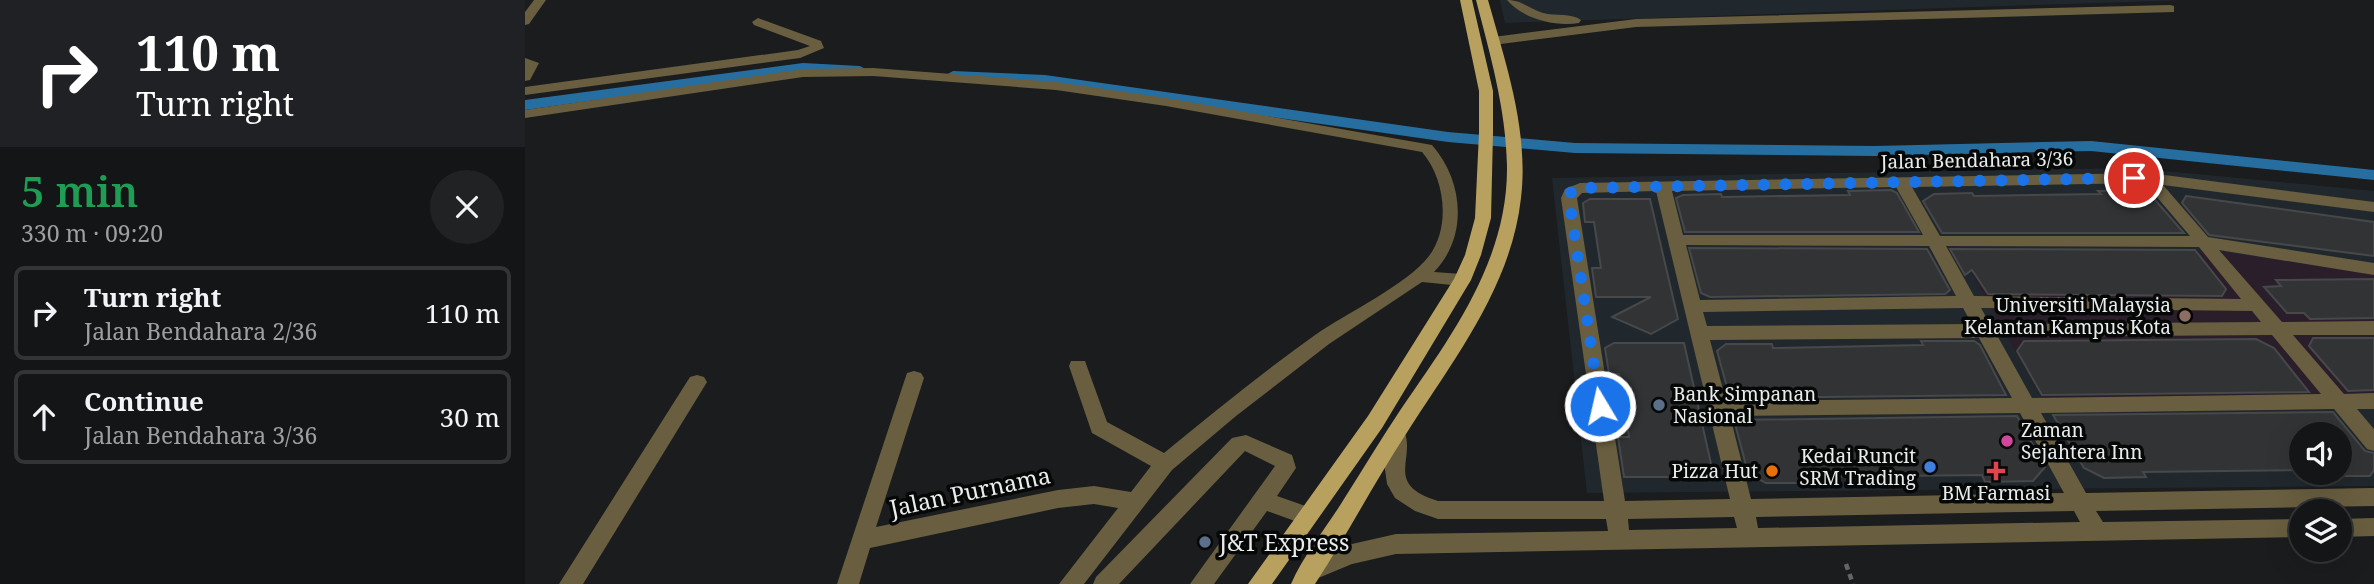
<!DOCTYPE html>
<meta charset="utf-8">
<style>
body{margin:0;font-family:"Noto Serif",serif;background:#212223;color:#f1f3f6;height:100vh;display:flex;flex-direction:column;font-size:26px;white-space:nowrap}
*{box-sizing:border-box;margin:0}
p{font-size:23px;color:#9d9fa1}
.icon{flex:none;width:38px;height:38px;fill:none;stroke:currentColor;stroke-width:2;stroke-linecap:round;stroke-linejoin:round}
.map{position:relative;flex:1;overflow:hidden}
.panel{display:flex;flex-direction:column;background:#141516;width:525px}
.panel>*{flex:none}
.guide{background:#202124;color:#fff;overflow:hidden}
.controls{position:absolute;left:1764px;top:422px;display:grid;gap:14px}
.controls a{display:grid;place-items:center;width:63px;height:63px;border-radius:50%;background:#141516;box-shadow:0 7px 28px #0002,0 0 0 2px #333435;font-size:35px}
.pin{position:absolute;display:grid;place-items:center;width:60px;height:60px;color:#fff;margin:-30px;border:4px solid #fff;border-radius:50%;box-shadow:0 2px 7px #0007}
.me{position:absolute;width:77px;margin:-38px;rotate:351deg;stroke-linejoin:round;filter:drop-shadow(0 0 5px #0008)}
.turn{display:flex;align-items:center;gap:24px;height:147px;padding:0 21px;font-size:32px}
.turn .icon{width:91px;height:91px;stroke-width:2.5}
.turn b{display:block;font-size:49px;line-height:60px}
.round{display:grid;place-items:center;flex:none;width:74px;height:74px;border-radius:37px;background:#212223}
.overview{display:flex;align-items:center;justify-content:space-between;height:119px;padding:0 21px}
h1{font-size:42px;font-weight:600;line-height:52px;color:#1e9e55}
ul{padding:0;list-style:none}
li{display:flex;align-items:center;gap:21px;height:94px;margin:0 14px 10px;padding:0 7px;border:4px solid #333435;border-radius:10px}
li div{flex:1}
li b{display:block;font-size:26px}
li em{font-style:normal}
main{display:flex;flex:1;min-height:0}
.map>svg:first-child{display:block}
</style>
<main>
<section class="panel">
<div class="guide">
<div class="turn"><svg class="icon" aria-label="right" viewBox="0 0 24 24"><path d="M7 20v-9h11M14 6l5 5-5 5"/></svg><div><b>110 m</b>Turn right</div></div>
</div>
<div class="overview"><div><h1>5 min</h1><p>330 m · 09:20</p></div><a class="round"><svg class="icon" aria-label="close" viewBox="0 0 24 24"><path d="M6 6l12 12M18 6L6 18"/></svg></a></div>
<ul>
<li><svg class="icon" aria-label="right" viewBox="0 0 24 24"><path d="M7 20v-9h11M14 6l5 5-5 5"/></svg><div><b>Turn right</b><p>Jalan Bendahara 2/36</p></div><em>110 m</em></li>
<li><svg class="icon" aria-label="ahead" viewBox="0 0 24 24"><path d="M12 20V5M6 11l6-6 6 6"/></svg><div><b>Continue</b><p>Jalan Bendahara 3/36</p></div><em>30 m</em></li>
</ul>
</section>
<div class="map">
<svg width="1849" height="584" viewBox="0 0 1849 584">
<rect width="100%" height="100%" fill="#1a1c1e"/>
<g fill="#21282d" fill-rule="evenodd">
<path d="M975,0H1659L980,23Z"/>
<path d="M1609,168L1849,191V486L1062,493L1027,178ZM1776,434H1815V472H1776Z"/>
</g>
<path fill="#2b1e2b" d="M1693,251L1849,274V393L1517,399L1435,253Z"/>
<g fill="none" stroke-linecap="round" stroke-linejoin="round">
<g fill="#276ea0" fill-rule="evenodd">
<path d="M278,63L335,66L342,70L335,74L278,71L0,110V100Z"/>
<path d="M428,71L520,75L923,132L1050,143L1350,146L1566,141L1849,170V180L1566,151L1350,156L1050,153L923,142L520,85L423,78L421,75Z"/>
</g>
</g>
<g fill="#313335" stroke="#46484a" stroke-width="2">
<path d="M1366,190L1372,193L1394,232H1160L1151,198L1158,195L1196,194L1197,197L1325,195L1323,191Z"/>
<path d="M1616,190L1625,194L1659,233H1417L1398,201L1409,194L1447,193L1449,196L1576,194L1573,191Z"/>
<path d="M1661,196L1849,222V256L1684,235L1657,203Z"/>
<path d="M1065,199H1125L1153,319L1126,334L1087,317L1126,297H1071L1067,268H1076L1069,222H1060L1058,203Z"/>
<path d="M1164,248L1402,249L1425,290L1420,294L1185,297L1176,293Z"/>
<path d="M1425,249L1670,250L1701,289L1697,296L1463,294L1447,270L1440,275Z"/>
<path d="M1849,279V318L1785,319L1779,313H1762L1739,287L1756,286L1751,280Z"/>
<path d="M1788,338H1849V390L1823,391L1784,346Z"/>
<path d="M1731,339L1749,348L1784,392L1517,395L1492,351L1499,341Z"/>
<path d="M1396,341H1449L1455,345L1481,395L1205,398L1192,351L1201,344H1247L1248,348L1398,345Z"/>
<path d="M1089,343H1159L1189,477H1099L1093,437H1104L1094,374H1084L1080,348Z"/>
<path d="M1808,412L1840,451L1849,453V470L1845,476H1815V434H1776V470L1618,472L1621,477L1579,478L1559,468L1528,415Z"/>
<path d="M1492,416L1520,467L1508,481L1460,482L1457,475L1281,477L1283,483H1241L1223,473L1209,420Z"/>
</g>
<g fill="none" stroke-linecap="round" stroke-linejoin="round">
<path stroke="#636567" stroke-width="4.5" stroke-dasharray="6 4.5" stroke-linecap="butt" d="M1321,564L1328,584"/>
<g fill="#695e3f" fill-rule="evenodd">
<path d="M9,0H21L4,24L0,25V12Z"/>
<path d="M982,0C997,0 1004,9 1018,13C1030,16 1047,13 1056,20L1054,23C1030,27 998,19 982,0Z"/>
<path d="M1645,5L1649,6V12L1111,27L968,45L962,41L968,37L1111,19Z"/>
<path d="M233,18L296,41L299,48L275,58L0,95V87L273,50L285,46L229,25L227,22Z"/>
<path d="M0,58L14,63L5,80L0,81Z"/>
<path d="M348,68L531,82L641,98L907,145C938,180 944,236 909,272L937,274L946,280L937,286L897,282L804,344L711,416L647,470L559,584H534L593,508L569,504L533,508L345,548L334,584H312L382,373L389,371L396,373L399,378L351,527L533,490L569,486L606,492L626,466L567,433L544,366L546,361H560L582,422L639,453C688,413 738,372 790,335C820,314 883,284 904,256C926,227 920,178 897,152L641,106L531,90L348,76L278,77L0,118V110L278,69Z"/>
<path d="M1624,173L1849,202V212L1638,185L1683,237L1849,263V275L1694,250L1757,322L1849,321V335H1768L1819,394L1849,393V409H1832L1849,429V451L1842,449L1809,409L1516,413L1561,493L1849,488V506L1571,511L1578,522L1776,519V537L871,554L827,564L786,581L778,578L775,571L778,564L827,544L871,534L1083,531L1081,519H913L890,511L870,498L862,484L859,462L861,434L864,428L871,426L878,428C893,458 857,484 913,501H1079L1036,198L1040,189L1055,183ZM1620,183L1665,236H1415L1387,187ZM1371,187L1398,235H1158L1147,191ZM1131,191L1205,499L1100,501L1052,198L1057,193ZM1161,245L1404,246L1431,296L1175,300ZM1421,246L1674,247L1716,299L1449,296ZM1438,308L1447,324L1182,326L1178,312ZM1456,308L1727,311L1736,322L1465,324ZM1747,335L1796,394L1507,398L1473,337ZM1454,338L1487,398L1201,401L1185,340ZM1495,413L1539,493L1226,499L1205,416ZM1549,511L1555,522L1233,528L1231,517ZM1209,517L1212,528L1104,530L1103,519Z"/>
<path d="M172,375L179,377L182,382L179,387L58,584H34L165,377Z"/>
<path d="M721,435L767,455L771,468L752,496L789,509L792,516L789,523L781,525L742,511L689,584H665L750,466L720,451L594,584H568L571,577L707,438Z"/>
<path d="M1849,518V536L1815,537V519Z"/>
</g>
<g fill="#b8a05f" fill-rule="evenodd">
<path d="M935,0H947L968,91V133L966,218L956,255L946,280L857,428L747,584H723L843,416L929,279L940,255L950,218L954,133V91Z"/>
<path d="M951,0H963C981,64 1004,131 996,198C986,288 928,360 881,434C849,483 822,535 790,584H766C779,554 802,527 819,499C838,469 856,439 876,409C927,335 983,260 982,166C981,109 965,54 951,0Z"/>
</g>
</g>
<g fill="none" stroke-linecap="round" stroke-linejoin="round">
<path stroke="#1a73e8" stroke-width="12" stroke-dasharray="0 21.6" d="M1075,406L1044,198L1046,192L1055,188L1609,178"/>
</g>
<circle fill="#8d6e63" stroke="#060707" stroke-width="2.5" cx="1660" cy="316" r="7"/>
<g fill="#5c6f8a" stroke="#060707" stroke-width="2.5">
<circle cx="1134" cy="405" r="7"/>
<circle cx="680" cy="542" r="7"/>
</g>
<circle fill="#d1479c" stroke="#060707" stroke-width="2.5" cx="1482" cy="441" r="7"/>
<circle fill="#3f7fe0" stroke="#060707" stroke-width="2.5" cx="1405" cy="467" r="7"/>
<circle fill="#e8710a" stroke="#060707" stroke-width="2.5" cx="1247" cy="471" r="7"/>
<path fill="#e0444e" stroke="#060707" stroke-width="2.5" d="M1467.5 460.5h7v7h7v7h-7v7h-7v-7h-7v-7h7z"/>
<g text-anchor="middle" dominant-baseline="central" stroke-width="7" stroke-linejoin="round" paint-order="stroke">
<g font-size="19" fill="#eaebec" stroke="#060707">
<text transform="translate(1452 160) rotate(-1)">Jalan Bendahara 3/36</text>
</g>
<g font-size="19" fill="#eaebec" stroke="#060707" text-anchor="end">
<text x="1646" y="305">Universiti Malaysia<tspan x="1646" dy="22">Kelantan Kampus Kota</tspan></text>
<text x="1148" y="394" text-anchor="start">Bank Simpanan<tspan x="1148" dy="22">Nasional</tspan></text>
<text x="1496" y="430" text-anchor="start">Zaman<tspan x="1496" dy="22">Sejahtera Inn</tspan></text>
<text x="1391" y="456">Kedai Runcit<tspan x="1391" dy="22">SRM Trading</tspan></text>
<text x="1233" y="471">Pizza Hut</text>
<text x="1471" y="493" text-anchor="middle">BM Farmasi</text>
</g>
<g font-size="23" fill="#eaebec" stroke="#060707">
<text transform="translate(445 491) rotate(-12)">Jalan Purnama</text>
</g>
<g font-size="23" fill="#eaebec" stroke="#060707" text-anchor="start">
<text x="694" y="542">J&amp;T Express</text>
</g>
</g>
</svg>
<div class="controls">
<a><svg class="icon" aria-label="sound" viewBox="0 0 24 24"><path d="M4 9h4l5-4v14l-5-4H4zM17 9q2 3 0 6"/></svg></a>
<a><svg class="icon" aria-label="layers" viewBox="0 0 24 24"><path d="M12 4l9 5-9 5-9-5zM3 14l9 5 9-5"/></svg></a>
</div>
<div class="pin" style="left:1609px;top:178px;background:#d93025"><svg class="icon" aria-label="arrive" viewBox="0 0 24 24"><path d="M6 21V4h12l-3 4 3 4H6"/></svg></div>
<svg class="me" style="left:1075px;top:406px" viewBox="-20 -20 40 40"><circle r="17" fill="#1a73e8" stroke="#fff" stroke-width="3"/><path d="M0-11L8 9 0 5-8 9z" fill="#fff"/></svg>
</div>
</main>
